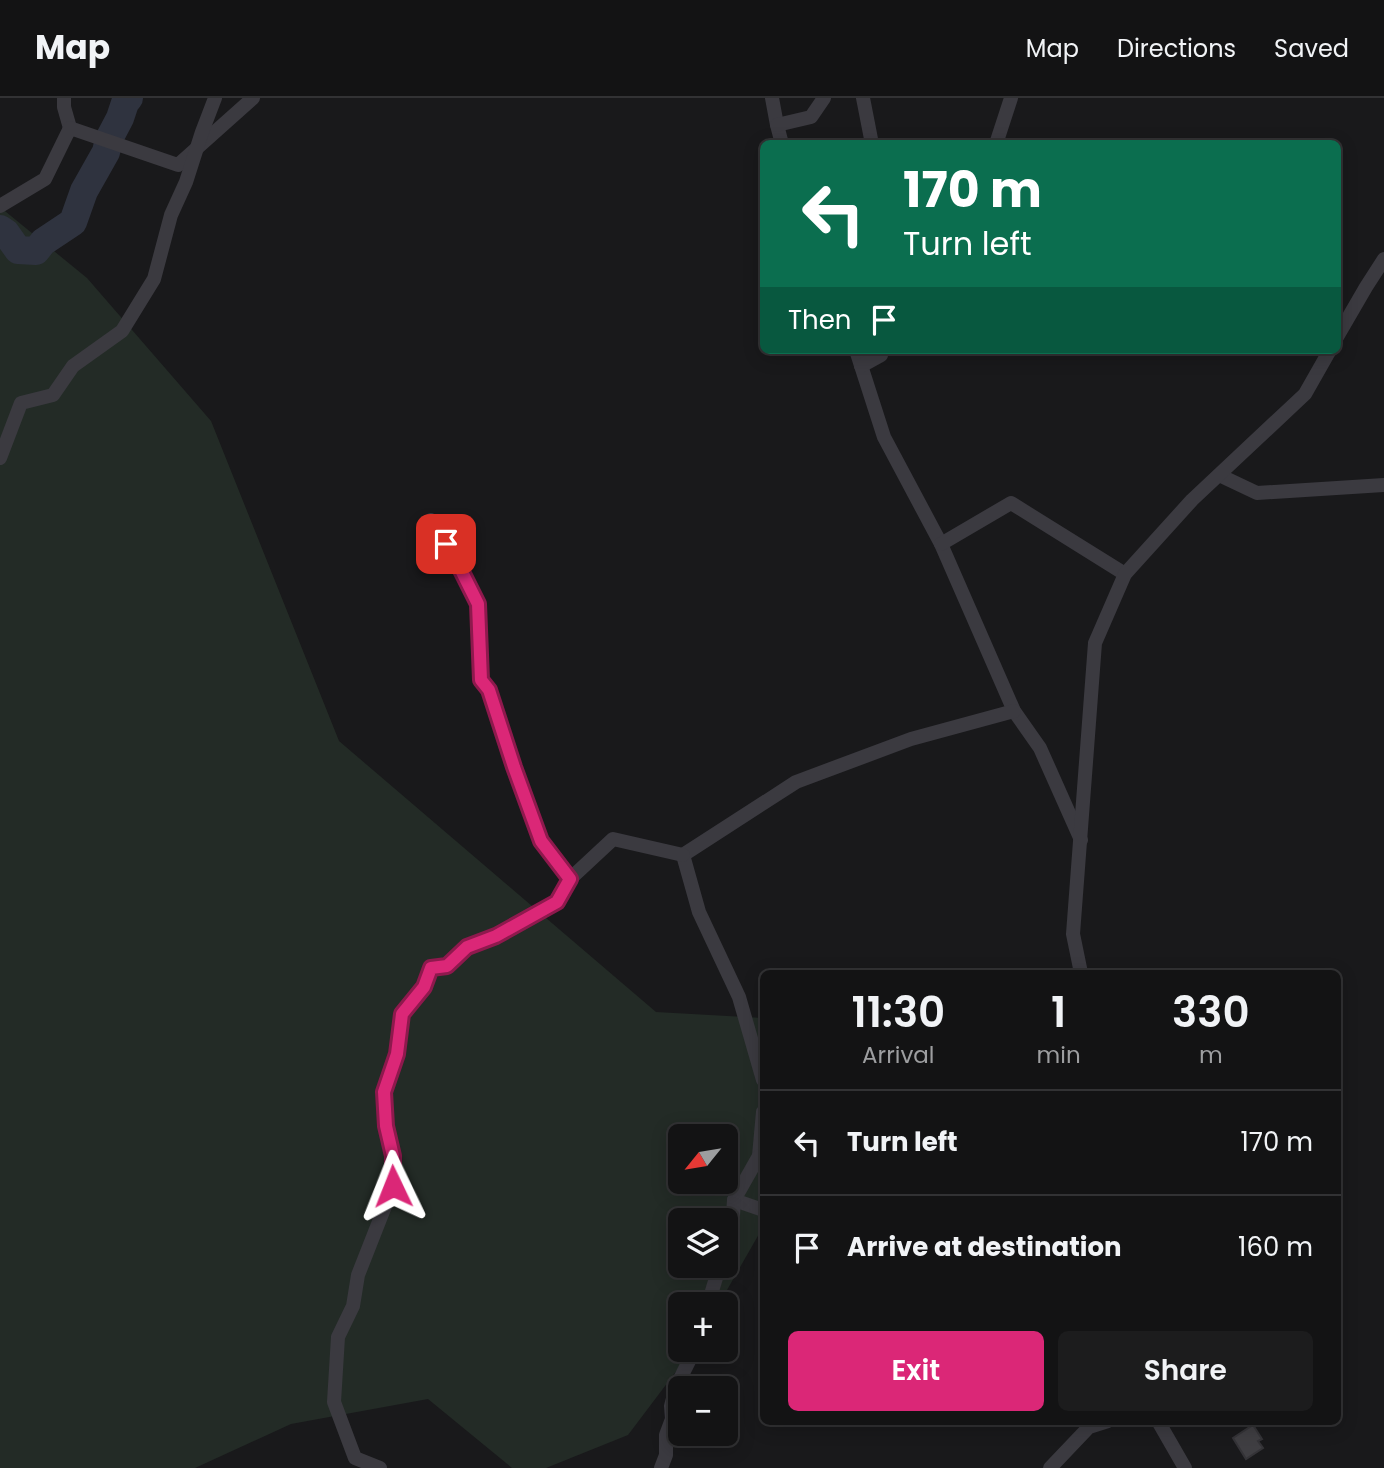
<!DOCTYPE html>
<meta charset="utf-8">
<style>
body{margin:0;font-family:Poppins,sans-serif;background:#1c1c1d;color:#f1f3f6;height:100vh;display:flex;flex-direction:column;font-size:26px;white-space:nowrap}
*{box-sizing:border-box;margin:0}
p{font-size:23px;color:#9d9ea0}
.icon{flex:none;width:38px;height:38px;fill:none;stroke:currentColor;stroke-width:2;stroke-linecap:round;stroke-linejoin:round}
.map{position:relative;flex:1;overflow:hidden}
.panel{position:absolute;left:760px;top:872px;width:581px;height:455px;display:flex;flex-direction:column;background:#131314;border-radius:10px;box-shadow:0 4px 18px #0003,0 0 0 2px #323234}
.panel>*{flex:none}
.top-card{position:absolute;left:760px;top:42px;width:581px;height:214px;border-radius:10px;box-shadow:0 4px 18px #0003,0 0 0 2px #323234;background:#0b6e4f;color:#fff;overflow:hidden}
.needle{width:46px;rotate:240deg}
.controls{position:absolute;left:668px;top:1026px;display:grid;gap:14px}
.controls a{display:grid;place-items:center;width:70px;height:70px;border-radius:10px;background:#131314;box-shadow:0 4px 18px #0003,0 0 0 2px #323234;font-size:35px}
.pin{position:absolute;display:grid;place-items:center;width:60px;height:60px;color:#fff;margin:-30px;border-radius:14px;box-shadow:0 4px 10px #0006}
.me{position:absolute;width:77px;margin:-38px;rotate:358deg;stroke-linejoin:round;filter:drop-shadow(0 0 5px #0008)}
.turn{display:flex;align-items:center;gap:24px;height:147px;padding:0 28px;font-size:32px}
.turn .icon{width:91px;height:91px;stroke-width:2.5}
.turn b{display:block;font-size:49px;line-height:60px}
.then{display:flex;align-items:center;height:66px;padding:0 28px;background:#0003;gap:14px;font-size:26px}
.eta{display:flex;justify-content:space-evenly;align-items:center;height:119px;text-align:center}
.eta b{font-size:42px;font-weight:600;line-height:49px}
.primary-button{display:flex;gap:14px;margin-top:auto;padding:14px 28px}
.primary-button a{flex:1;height:80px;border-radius:10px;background:#db2777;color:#fff;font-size:28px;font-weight:600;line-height:80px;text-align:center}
.primary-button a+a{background:#1c1c1d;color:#f1f3f6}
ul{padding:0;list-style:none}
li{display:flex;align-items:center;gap:21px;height:105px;padding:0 28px;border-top:2px solid #323234}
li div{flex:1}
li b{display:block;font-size:26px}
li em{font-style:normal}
header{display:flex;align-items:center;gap:42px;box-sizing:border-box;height:98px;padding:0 35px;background:#131314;border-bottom:2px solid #323234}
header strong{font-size:33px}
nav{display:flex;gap:38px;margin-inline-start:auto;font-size:24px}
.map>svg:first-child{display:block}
</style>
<header>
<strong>Map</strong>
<nav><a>Map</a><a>Directions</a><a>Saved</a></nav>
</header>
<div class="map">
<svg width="1384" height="1370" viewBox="0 0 1384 1370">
<rect width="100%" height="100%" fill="#19191b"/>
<path fill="#232b26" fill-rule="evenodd" d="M0,109L87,180L211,323L339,643L656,914L763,920V1129L719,1206H681V1251H693L628,1337L546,1370H512L428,1301L291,1326L195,1370H0ZM681,1038H726V1083H681ZM681,1122H726V1167H681Z"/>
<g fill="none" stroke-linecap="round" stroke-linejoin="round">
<path stroke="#2f333f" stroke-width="28" d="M0,131L6,135L18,152L36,153L43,144L73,124L84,93L106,54L109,41L120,20L125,5L129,0"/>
</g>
<path fill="#3f3e42" stroke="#343337" stroke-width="2" d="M1253,1327L1262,1341L1258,1343L1263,1350L1246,1361L1233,1340Z"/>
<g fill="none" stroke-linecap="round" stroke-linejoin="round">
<g stroke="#3b3a40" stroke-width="14">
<path d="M64,0V9L70,30"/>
<path d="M772,0L777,27L782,46"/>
<path d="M863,0L872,46"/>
<path d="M777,27L811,19L824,0"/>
<path d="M996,46L1011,0"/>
<path d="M0,108L45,81L70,30L178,67L253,0"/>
<path d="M1337,239L1366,189L1384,161"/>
<path d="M856,252L884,339L941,446L1014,613L1040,650L1081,742"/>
<path d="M861,268L881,257V252"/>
<path d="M0,360L21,305L53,297L73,268L122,233L154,181L171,117L186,84L202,34L215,0"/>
<path d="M1219,377L1257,395L1384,387"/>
<path d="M431,422L460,470L478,506L481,582L489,592L514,669L541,743L570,781"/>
<path d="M941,446L1011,405L1125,476"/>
<path d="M1081,875L1073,836L1095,545L1125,476L1192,402L1305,296L1330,252"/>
<path d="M763,982L739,899L699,814L683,757L796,684L911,641L1014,613"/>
<path d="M763,1014L759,1058L763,1057"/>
<path d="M759,1058L734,1102L763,1112"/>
<path d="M726,1151L732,1133L734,1102"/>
<path d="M708,1206L720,1167"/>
<path d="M1158,1323L1185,1370"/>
<path d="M380,1370L355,1360L334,1304L338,1239L353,1208L358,1177L393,1088V1057L386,1028L384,994L397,956L402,916L424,889L431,870L447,868L467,849L496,838L557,804L570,781L613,741L683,757"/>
<path d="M661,1370L666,1357V1337L672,1321L671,1308L676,1289L695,1251"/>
<path d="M1050,1370L1089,1329L1108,1323"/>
</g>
</g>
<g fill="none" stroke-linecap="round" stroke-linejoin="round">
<defs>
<path id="route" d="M393,1088V1058L386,1028L384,994L397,956L402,916L424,889L431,870L447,868L467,849L496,838L557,804L570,781L541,743L514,669L489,592L481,582L478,506L460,470L446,446"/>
</defs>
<use href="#route" stroke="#8e194d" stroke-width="18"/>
<use href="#route" stroke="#db2777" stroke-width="12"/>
</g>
</svg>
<div class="controls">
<a><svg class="needle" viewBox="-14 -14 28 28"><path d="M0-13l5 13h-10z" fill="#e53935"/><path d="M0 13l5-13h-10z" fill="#9d9ea0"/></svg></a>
<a><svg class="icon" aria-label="layers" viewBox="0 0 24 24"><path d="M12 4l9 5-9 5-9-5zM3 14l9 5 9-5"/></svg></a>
<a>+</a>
<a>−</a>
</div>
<div class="pin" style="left:446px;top:446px;background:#d93025"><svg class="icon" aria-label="arrive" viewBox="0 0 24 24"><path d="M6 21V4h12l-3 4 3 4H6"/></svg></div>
<svg class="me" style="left:393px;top:1088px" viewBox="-20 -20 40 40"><path d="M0-17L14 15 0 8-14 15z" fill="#db2777" stroke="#fff" stroke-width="4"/></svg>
<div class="top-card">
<div class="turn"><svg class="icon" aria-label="left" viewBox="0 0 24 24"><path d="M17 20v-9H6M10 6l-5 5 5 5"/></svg><div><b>170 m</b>Turn left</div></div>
<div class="then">Then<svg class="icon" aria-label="arrive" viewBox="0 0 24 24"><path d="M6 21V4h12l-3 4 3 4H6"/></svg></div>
</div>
<section class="panel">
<div class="eta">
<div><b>11:30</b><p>Arrival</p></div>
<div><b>1</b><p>min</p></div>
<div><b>330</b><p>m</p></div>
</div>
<ul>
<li><svg class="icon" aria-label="left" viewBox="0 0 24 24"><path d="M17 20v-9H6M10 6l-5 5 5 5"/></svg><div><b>Turn left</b></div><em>170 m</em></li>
<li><svg class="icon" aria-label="arrive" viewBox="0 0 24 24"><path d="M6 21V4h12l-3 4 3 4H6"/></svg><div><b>Arrive at destination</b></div><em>160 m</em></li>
</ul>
<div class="primary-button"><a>Exit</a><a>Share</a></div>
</section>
</div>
